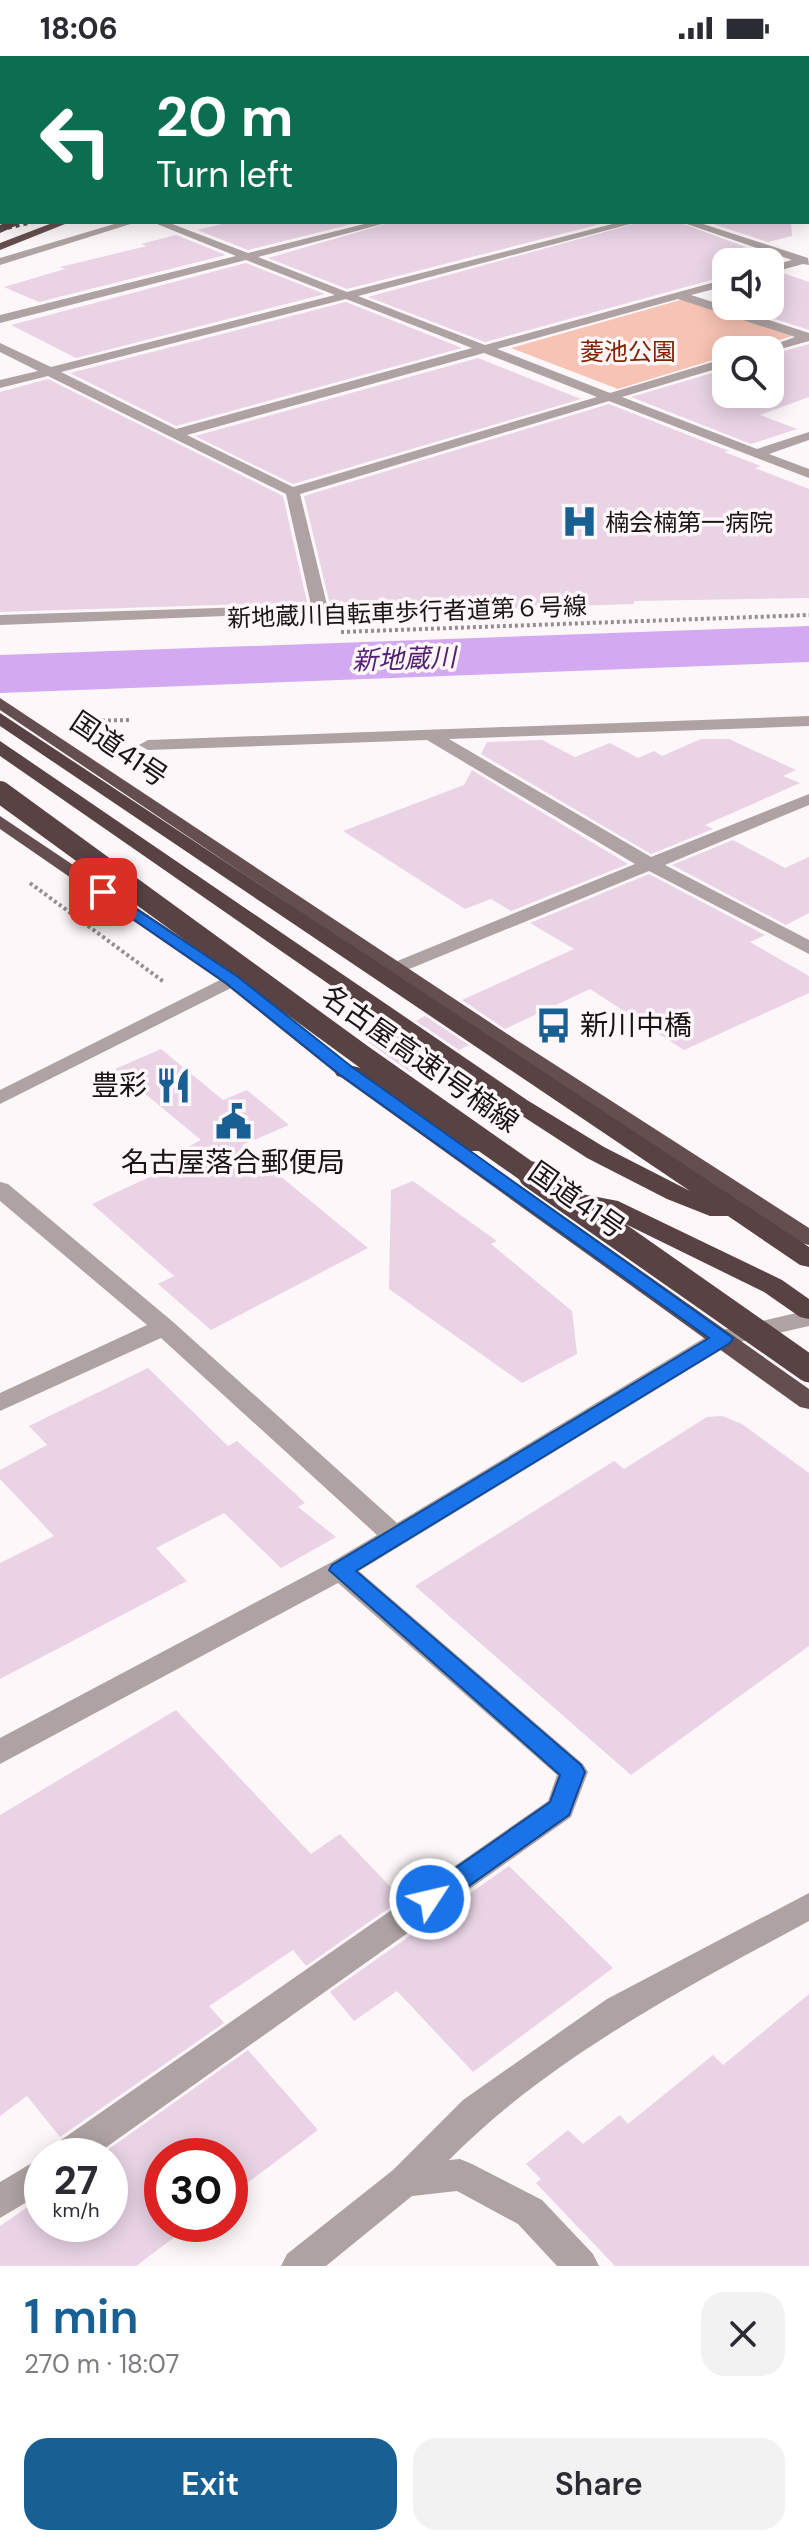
<!DOCTYPE html>
<meta charset="utf-8">
<style>
body{margin:0;font-family:"DM Sans","Noto Sans JP",sans-serif;background:#f2f2f3;color:#2b2b33;height:100vh;display:flex;flex-direction:column;font-size:30px;white-space:nowrap}
*{box-sizing:border-box;margin:0}
p{font-size:26px;color:#7c7c81}
.icon{flex:none;width:44px;height:44px;fill:none;stroke:currentColor;stroke-width:2;stroke-linecap:round;stroke-linejoin:round}
.map{position:relative;height:2210px;overflow:hidden}
.details{display:flex;flex-direction:column;background:#fff;flex:1}
.details>*{flex:none}
.hud{position:absolute;left:0px;top:0px;width:810px;height:168px;box-shadow:0 4px 20px #0003;background:#0b6e4f;color:#fff;overflow:hidden}
.buttons{position:absolute;left:712px;top:192px;display:grid;gap:16px}
.buttons a{display:grid;place-items:center;width:72px;height:72px;border-radius:16px;background:#fff;box-shadow:0 4px 20px #0003;font-size:40px}
.speed{position:absolute;left:24px;top:2082px;display:flex;gap:16px;font-size:40px;font-weight:700;text-align:center}
.speed>*{display:grid;place-content:center;width:104px;height:104px;border-radius:50%;background:#fff;box-shadow:0 4px 20px #0003;line-height:1}
.speed small{font-size:20px;font-weight:400}
.speed .limit{border:12px solid #d22;background:#fff;color:#111}
.pin{position:absolute;display:grid;place-items:center;width:68px;height:68px;color:#fff;margin:-34px;border-radius:16px;box-shadow:0 4px 12px #0006}
.me{position:absolute;width:88px;margin:-44px;rotate:55deg;stroke-linejoin:round;filter:drop-shadow(0 0 6px #0008)}
.turn{display:flex;align-items:center;gap:28px;height:168px;padding:0 24px;font-size:36px}
.turn .icon{width:104px;height:104px;stroke-width:2.5}
.turn b{display:block;font-size:56px;line-height:68px}
.round{display:grid;place-items:center;flex:none;width:84px;height:84px;border-radius:24px;background:#f2f2f3}
.summary{display:flex;align-items:center;justify-content:space-between;height:136px;padding:0 24px}
h1{font-size:48px;font-weight:600;line-height:60px;color:#185f93}
.button{display:flex;gap:16px;margin-top:auto;padding:16px 24px}
.button a{flex:1;height:92px;border-radius:24px;background:#185f93;color:#fff;font-size:32px;font-weight:600;line-height:92px;text-align:center}
.button a+a{background:#f2f2f3;color:#2b2b33}
.status{display:flex;justify-content:space-between;align-items:center;height:56px;padding:0 40px;background:#fff;direction:ltr}
.status svg{height:22px;fill:currentColor}
.map>svg:first-child{display:block}
</style>
<div class="status"><b>18:06</b><svg viewBox="0 0 49 12"><path d="M0 12V9h3v3zM5 12V6h3v6zM10 12V3h3v9zM15 12V0h3v12zM26 1h20v11H26zM47 4h2v5h-2z"/></svg></div>
<div class="map">
<svg width="809" height="2210" viewBox="0 0 809 2210">
<rect width="100%" height="100%" fill="#fdf7f9"/>
<path fill="#f7c3b4" d="M684,243L792,280L746,294H726V300L618,333L511,292Z"/>
<g fill="none" stroke-linecap="round" stroke-linejoin="round">
<path fill="#d3aaf1" fill-rule="evenodd" d="M809,570V606L0,637V599Z"/>
</g>
<g fill="#e9d3e5">
<path d="M231,166H360L248,194L197,174Z"/>
<path d="M393,166H608L347,233L268,202Z"/>
<path d="M641,166H678L746,191L725,196L752,206H726V220L485,286L368,241Z"/>
<path d="M707,166H791L792,180L768,186Z"/>
<path d="M176,179L226,199L39,246L4,231L65,213L60,211L147,190L141,188Z"/>
<path d="M246,207L325,238L76,302L11,269Z"/>
<path d="M783,217L809,226V274L735,250H770V220Z"/>
<path d="M346,246L462,292L176,370L70,317Z"/>
<path d="M809,288V341L760,359L797,373L751,388L631,341L726,313V338H770V299Z"/>
<path d="M478,302L581,343L293,428L195,380Z"/>
<path d="M48,323L283,440L307,546L0,556V336Z"/>
<path d="M609,348L729,395L724,396L761,410L755,412L809,433V542L634,545V548L347,557L344,554L343,545H329L304,440Z"/>
<path d="M701,683H729L796,714L783,720L800,727L705,769L713,773L651,798L481,698L487,686L542,684L575,701L610,687L638,702L654,695L662,700Z"/>
<path d="M472,714L628,808L511,855L491,843L465,853L343,775L464,729Z"/>
<path d="M733,784L785,812L809,801V857L786,869L672,809Z"/>
<path d="M649,818L765,879L750,886L809,920V937L684,994L590,933L505,973L462,944L574,893L530,867Z"/>
<path d="M425,960L469,989L459,994L416,965Z"/>
<path d="M392,975L435,1005L410,1016L368,986Z"/>
<path d="M161,993L223,1044L247,1034L289,1069L242,1089L368,1192L211,1274L158,1228L174,1220L92,1148L162,1115L154,1109L201,1084L115,1013Z"/>
<path d="M413,1125L497,1185L491,1188L572,1255L577,1298L522,1327L389,1233L391,1134Z"/>
<path d="M148,1312L228,1390L237,1385L287,1430L305,1447L298,1451L336,1481L281,1512L224,1457L156,1492L187,1525L0,1623V1507L54,1480L0,1423V1414L47,1389L29,1370Z"/>
<path d="M722,1360L742,1368L809,1417V1590L631,1719L415,1530L614,1405L624,1413L707,1361Z"/>
<path d="M176,1654L311,1798L340,1778L402,1843L306,1910L293,1894L209,1950L224,1967L60,2081L27,2040L0,2060V1759Z"/>
<path d="M509,1810L613,1912L473,2016L397,1935L354,1965L330,1936Z"/>
<path d="M809,1938V2210H615L536,2127L541,2123L526,2108L568,2074L583,2088L620,2059L628,2068L713,1999L723,2009Z"/>
<path d="M248,1994L318,2074L230,2140V2100H162V2168H192L136,2210H0V2170L42,2141V2168H110V2100H99Z"/>
</g>
<g fill="none" stroke-linecap="round" stroke-linejoin="round">
<g stroke="#958e90" stroke-width="4" stroke-dasharray="3 3" stroke-linecap="butt">
<path d="M341,576L809,559"/>
<path d="M78,665L132,664"/>
<path d="M30,827L164,926"/>
</g>
<g fill="#aea2a2" fill-rule="evenodd">
<path d="M160,0H173L174,2H161Z"/>
<path d="M809,3V9L808,10V4Z"/>
<rect x="0" y="22" width="2" height="6"/>
<path d="M2,65V71L0,72V66Z"/>
<rect x="808" y="73" width="1" height="6"/>
<rect x="0" y="105" width="2" height="7"/>
<rect x="808" y="118" width="1" height="6"/>
<path d="M121,166H137L0,209V202Z"/>
<path d="M152,166H167L248,197L372,166H390L258,201L347,236L620,166H638L358,240L485,289L726,223V230L691,239L809,277V285L770,296L759,294L795,281L678,243L497,293L610,337L726,302V310L622,341L757,393L809,376V384L769,398L809,413V422L609,345L300,438L328,553L325,556L0,569V559L311,549L286,438L48,320L0,332V324L38,315L0,296V287L51,311L335,239L246,204L0,267V259L236,200ZM346,243L472,292L176,373L61,316ZM484,297L597,341L293,431L187,379Z"/>
<path d="M681,166H697L808,202L809,209L803,208L770,217V210L792,204Z"/>
<path d="M809,660V670L449,683L651,801L809,738V749L665,809L809,884V898L649,815L397,918L390,916L387,912L390,908L635,808L427,684L148,694L139,689L148,684Z"/>
<path d="M232,918L239,920L242,924L239,928L0,1048V1034Z"/>
<path d="M0,1126L8,1128L172,1265L397,1467L714,1276L809,1254V1270L731,1288L359,1515L583,1708L588,1716L571,1761L94,2100H49L54,2089L548,1745L557,1719L338,1527L0,1708V1682L330,1507L377,1479L161,1282L0,1355V1337L147,1269L0,1145Z"/>
<path d="M809,1837V1865C682,1934 551,2001 449,2104L460,2103L472,2108L542,2144L593,2198L599,2210H557L518,2168L457,2135L412,2140L326,2210H281L287,2198L393,2114L463,2044L607,1943Z"/>
<path d="M42,2101V2137L0,2162V2126Z"/>
</g>
<g fill="#644e50" fill-rule="evenodd">
<rect x="0" y="155" width="2" height="6"/>
<path d="M55,166H70L0,194V187Z"/>
<path d="M0,642L515,983L809,1172V1189L801,1187L501,991L0,654Z"/>
<path d="M0,760L239,920L352,1011L809,1333V1353L800,1351L338,1019L225,928L0,773Z"/>
</g>
<g fill="#594243" fill-rule="evenodd">
<rect x="0" y="127" width="2" height="6"/>
<rect x="0" y="148" width="2" height="6"/>
<path d="M7,166H24L0,177V169Z"/>
<path d="M0,657L809,1191V1211L800,1209L728,1160H710L667,1143L587,1102L473,1028L0,700V685L527,1044L604,1091L690,1135L0,670Z"/>
<path d="M345,1008L381,1017L485,1090L481,1095H465L365,1027L337,1020L334,1015L337,1010Z"/>
<path d="M566,1135L618,1145L782,1224L809,1243V1263L800,1261L764,1236L603,1157L557,1148L554,1143L557,1138Z"/>
</g>
<g stroke="#534b4e" stroke-width="3" stroke-dasharray="4 4" stroke-linecap="butt">
<path d="M720,2L729,0"/>
<path d="M0,174L35,166"/>
</g>
<path stroke="#594243" stroke-width="17" d="M0,736L3,738"/>
<path stroke="#594243" stroke-width="22" d="M0,736L364,1001L535,1121"/>
<path stroke="#594243" stroke-width="27" d="M532,1119L809,1313"/>
</g>
<path fill="#1a73e8" stroke="#114b97" stroke-width="2" d="M103,831L238,921L352,1011L733,1282L730,1287L356,1515L581,1709L585,1716L569,1759L439,1851L430,1854L421,1851L417,1843L421,1836L550,1746L560,1719L329,1514L332,1509L709,1282L339,1018L226,927L98,839L95,836Z"/>
<defs>
<symbol id="hospital-bare" viewBox="-9 -9 18 18"><path d="M-5-5h3v3.5h4V-5h3V5h-3V1.5h-4V5h-3Z" fill="#185f93" stroke="#fdf7f9" stroke-width="2.5" paint-order="stroke"/></symbol>
<symbol id="bus-bare" viewBox="-9 -9 18 18"><path d="M-5-6H5V4H4V6H2V4H-2V6H-4V4H-5ZM-3.5-4V0h7V-4ZM-3.5 1.2v1.5H-2V1.2ZM2 1.2v1.5H3.5V1.2Z" fill="#185f93" stroke="#fdf7f9" stroke-width="2.5" paint-order="stroke"/></symbol>
<symbol id="restaurant-bare" viewBox="-9 -9 18 18"><path d="M-5-6h1v4h1v-4h1v4h1v-4h1v5L-1.5 .5V6h-2V.5L-5-1ZM5-6V6H3V1.5H1.5Q1.5-4 5-6Z" fill="#185f93" stroke="#fdf7f9" stroke-width="2.5" paint-order="stroke"/></symbol>
<symbol id="civic-bare" viewBox="-9 -9 18 18"><path d="M-.6-6.5H3V-4.5H.6V-3L4-1V1h2V6H-6V1h2V-1L-.6-3ZM-1.2 2.5V6h2.4V2.5Z" fill="#185f93" stroke="#fdf7f9" stroke-width="2.5" paint-order="stroke"/></symbol>
</defs>
<g fill-rule="evenodd">
<use href="#hospital-bare" x="554" y="440" width="51" height="51"/>
<use href="#bus-bare" x="528" y="944" width="51" height="51"/>
<use href="#restaurant-bare" x="148" y="1004" width="51" height="51"/>
<use href="#civic-bare" x="208" y="1040" width="51" height="51"/>
</g>
<g text-anchor="middle" dominant-baseline="central" stroke-width="7" stroke-linejoin="round" paint-order="stroke">
<g font-size="24" fill="#832200" stroke="#fdf7f9">
<text x="628" y="295">菱池公園</text>
</g>
<g font-size="24" fill="#1c1316" stroke="#fdf7f9" text-anchor="start">
<text x="605" y="466">楠会楠第一病院</text>
</g>
<g font-size="24" fill="#1c1316" stroke="#fdf7f9">
<text transform="translate(407 556) rotate(-2)">新地蔵川自転車歩行者道第６号線</text>
</g>
<g font-size="26" font-style="italic" fill="#542073" stroke="#fdf7f9">
<text transform="translate(404 603) rotate(-2)">新地蔵川</text>
</g>
<g font-size="28" fill="#1c1316" stroke="#fdf7f9">
<text transform="translate(119 693) rotate(34)">国道41号</text>
<text transform="translate(420 1003) rotate(35)">名古屋高速1号楠線</text>
<text transform="translate(577 1144) rotate(35)">国道41号</text>
</g>
<g font-size="28" fill="#1c1316" stroke="#fdf7f9" text-anchor="start">
<text x="580" y="969">新川中橋</text>
<text x="147" y="1029" text-anchor="end">豊彩</text>
<text x="233" y="1106" text-anchor="middle">名古屋落合郵便局</text>
</g>
</g>
</svg>
<div class="buttons">
<a><svg class="icon" aria-label="sound" viewBox="0 0 24 24"><path d="M4 9h4l5-4v14l-5-4H4zM17 9q2 3 0 6"/></svg></a>
<a><svg class="icon" aria-label="search" viewBox="0 0 24 24"><circle cx="10" cy="10" r="6"/><path d="M15 15l6 6"/></svg></a>
</div>
<div class="speed"><div>27<small>km/h</small></div><div class="limit">30</div></div>
<div class="pin" style="left:103px;top:836px;background:#d93025"><svg class="icon" aria-label="arrive" viewBox="0 0 24 24"><path d="M6 21V4h12l-3 4 3 4H6"/></svg></div>
<svg class="me" style="left:430px;top:1843px" viewBox="-20 -20 40 40"><circle r="17" fill="#1a73e8" stroke="#fff" stroke-width="3"/><path d="M0-11L8 9 0 5-8 9z" fill="#fff"/></svg>
<div class="hud">
<div class="turn"><svg class="icon" aria-label="left" viewBox="0 0 24 24"><path d="M17 20v-9H6M10 6l-5 5 5 5"/></svg><div><b>20 m</b>Turn left</div></div>
</div>
</div>
<section class="details">
<div class="summary"><div><h1>1 min</h1><p>270 m · 18:07</p></div><a class="round"><svg class="icon" aria-label="close" viewBox="0 0 24 24"><path d="M6 6l12 12M18 6L6 18"/></svg></a></div>
<div class="button"><a>Exit</a><a>Share</a></div>
</section>
